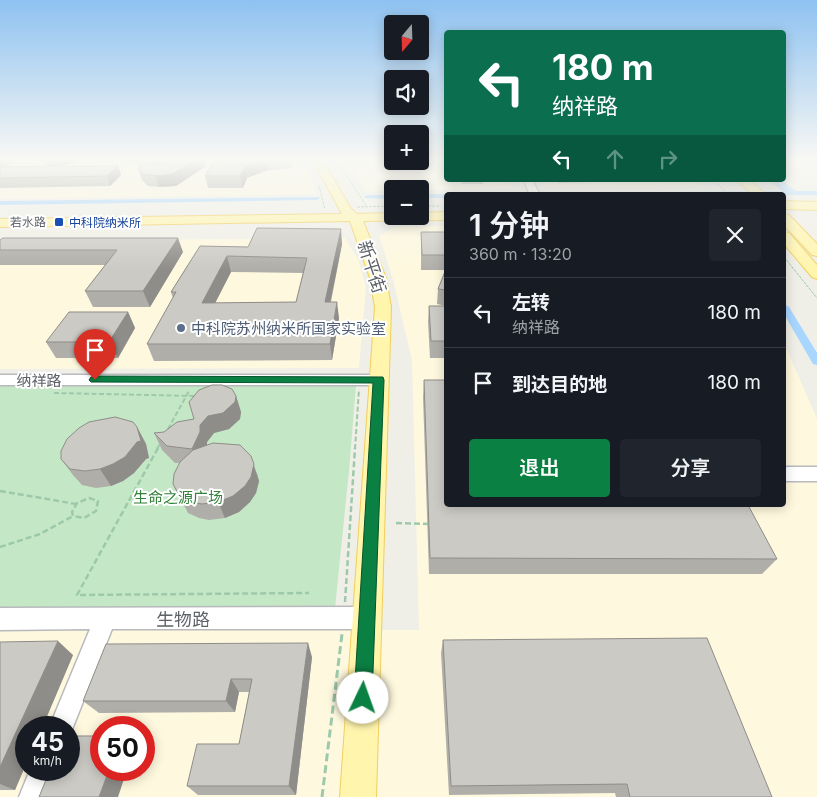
<!DOCTYPE html>
<html lang="zh">
<meta charset="utf-8">
<style>
body{margin:0;font-family:Inter,"Noto Sans SC",sans-serif;background:#20242c;color:#f1f3f6;height:100vh;display:flex;flex-direction:column;font-size:19px;white-space:nowrap}
*{box-sizing:border-box;margin:0}
p{font-size:16px;color:#9ea1a6}
.icon{flex:none;width:28px;height:28px;fill:none;stroke:currentColor;stroke-width:2;stroke-linecap:round;stroke-linejoin:round}
.map{position:relative;flex:1;overflow:hidden}
.details{position:absolute;left:444px;top:192px;width:342px;height:315px;display:flex;flex-direction:column;background:#171b24;border-radius:5px;box-shadow:0 2px 12px #0003}
.details>*{flex:none}
.banner{position:absolute;left:444px;top:30px;width:342px;height:152px;border-radius:5px;box-shadow:0 2px 12px #0003;background:#0b6e4f;color:#fff;overflow:hidden}
.needle{width:32px;rotate:199deg}
.controls{position:absolute;left:384px;top:15px;display:grid;gap:10px}
.controls a{display:grid;place-items:center;width:45px;height:45px;border-radius:5px;background:#171b24;box-shadow:0 2px 12px #0003;font-size:25px}
.speed{position:absolute;left:15px;top:716px;display:flex;gap:10px;font-size:25px;font-weight:700;text-align:center}
.speed>*{display:grid;place-content:center;width:65px;height:65px;border-radius:50%;background:#171b24;box-shadow:0 2px 12px #0003;line-height:1}
.speed small{font-size:12px;font-weight:400}
.speed .limit{border:8px solid #d22;background:#fff;color:#111}
.pin{position:absolute;display:grid;place-items:center;width:42px;height:42px;color:#fff;margin:-51px -21px;border-radius:50% 50% 50% 0;rotate:-45deg;box-shadow:0 0 5px #0007}
.pin .icon{rotate:45deg}
.me{position:absolute;width:55px;margin:-28px;rotate:3deg;stroke-linejoin:round;filter:drop-shadow(0 0 4px #0008)}
.turn{display:flex;align-items:center;gap:18px;height:105px;padding:0 25px;font-size:22px}
.turn .icon{width:65px;height:65px;stroke-width:2.5}
.turn b{display:block;font-size:35px;line-height:42px}
.lanes{display:flex;align-items:center;height:48px;padding:0 25px;background:#0003;justify-content:center;gap:25px;direction:ltr}
.lanes .off{opacity:.35}
.round{display:grid;place-items:center;flex:none;width:52px;height:52px;border-radius:5px;background:#20242c}
.head{display:flex;align-items:center;justify-content:space-between;height:85px;padding:0 25px}
h1{font-size:30px;font-weight:600;line-height:38px}
.button{display:flex;gap:10px;margin-top:auto;padding:10px 25px}
.button a{flex:1;height:58px;border-radius:5px;background:#0b8043;color:#fff;font-size:20px;font-weight:600;line-height:58px;text-align:center}
.button a+a{background:#20242c;color:#f1f3f6}
ul{padding:0;list-style:none}
li{display:flex;align-items:center;gap:15px;height:70px;padding:0 25px;border-top:1px solid #363941}
li div{flex:1}
li b{display:block;font-size:19px}
li em{font-style:normal}
.map>svg:first-child{display:block}
</style>
<div class="map">
<svg width="817" height="797" viewBox="0 0 817 797">
<rect width="100%" height="100%" fill="#f0efe7"/>
<g fill="#fef8de" fill-rule="evenodd">
<path d="M0,159H303L317,194L0,199Z"/>
<path d="M344,159H392V161H420V159H446V180H508L512,188L420,190V189H392V191H367Z"/>
<path d="M539,180H694L701,186L542,187Z"/>
<path d="M446,226V505H784V343L817,419V797H0V630H419L412,360L393,280L379,236L396,227ZM26,728H69V770H26ZM101,728H144V770H101Z"/>
<path d="M345,238L358,259L366,287L359,368L0,369V261L22,241Z"/>
</g>
<path fill="#c4e8c5" d="M0,386H356L349,471L335,608H0Z"/>
<g fill="none" stroke-linecap="round" stroke-linejoin="round">
<g fill="#a8d6ff" fill-rule="evenodd">
<path d="M817,191V195H496L499,193Z"/>
<path d="M420,194H446L449,195H446V198H420Z"/>
<path d="M367,195H392V199L365,198L364,197Z"/>
<path d="M319,197L320,198L317,200L0,205V201Z"/>
<path d="M784,304L789,307L817,353V365L813,364L784,314Z"/>
</g>
<path fill="#a8d6ff" fill-rule="evenodd" d="M769,180H782L797,192L795,195H787Z"/>
<defs>
<g id="minor">
<path d="M524,180H532L540,195H530Z"/>
<path d="M0,375H379L384,377L386,380L384,383L379,385H0Z"/>
<rect x="784" y="467" width="33" height="14"/>
<path d="M367,607L375,610L378,618L375,626L367,629H112L69,737V728H49L90,629L0,630V608Z"/>
<path d="M30,770H56L45,797H19Z"/>
</g>
<g id="major">
<path d="M312,159H322L351,209L357,214L392,213V216H420V213L446,212V220L363,221L386,278L391,307L376,797H340L375,307L370,278L350,221L0,227V219L342,214Z"/>
<path d="M736,180H749L767,195H754Z"/>
<path d="M784,201L817,202V210L784,209Z"/>
<path d="M784,214L789,215L817,244V256L812,255L784,225Z"/>
<path d="M784,232L789,233L817,265V279L812,277L784,244Z"/>
</g>
</defs>
<use href="#minor" stroke="#b7b9bd" stroke-width="3"/>
<use href="#major" stroke="#f2ce5e" stroke-width="2"/>
<g stroke="#9dc9ab" stroke-width="1" stroke-dasharray="3 1" stroke-linecap="butt">
<path d="M336,159L367,207"/>
<path d="M715,180L728,195"/>
<path d="M319,186L325,209"/>
<path d="M420,206H439"/>
<path d="M357,207L392,206"/>
<path d="M784,257L817,298"/>
</g>
<g stroke="#9dc9ab" stroke-width="2" stroke-dasharray="5 2.5" stroke-linecap="butt">
<path d="M54,393L196,396"/>
<path d="M168,429L189,391"/>
<path d="M157,449L161,442"/>
<path d="M355,449L359,389"/>
</g>
<g stroke="#9dc9ab" stroke-width="2.5" stroke-dasharray="6 3" stroke-linecap="butt">
<path d="M158,448L77,595L309,593"/>
<path d="M0,491L76,504"/>
<path d="M89,498L98,501L96,511L84,518L73,516L72,512L77,503Z"/>
<path d="M396,523L429,524"/>
<path d="M0,547L40,534L73,516"/>
<path d="M345,602L355,448"/>
</g>
<path stroke="#9dc9ab" stroke-width="3" stroke-dasharray="8 4" stroke-linecap="butt" d="M322,797L342,634"/>
<use href="#minor" fill="#fff" fill-rule="evenodd"/>
<use href="#major" fill="#fff5ad" fill-rule="evenodd"/>
</g>
<g fill="#afaea9" fill-rule="evenodd">
<path d="M0,159H10L11,161L6,166H46L38,159H73L75,162L61,166H118L121,175L110,186L0,188Z"/>
<path d="M117,159H204L206,166L176,186L159,187L148,186L142,180L138,168L142,166Z"/>
<path d="M225,159H291L292,168L268,170L247,178L243,188H208L205,176Z"/>
<path d="M461,180H483V184H462Z"/>
<path d="M557,180H596L595,182L558,183Z"/>
<path d="M636,180H670L669,181L637,182Z"/>
<path d="M421,232H446V306L437,304L438,289L446,270H421Z"/>
<path d="M0,240L183,252L150,307H93L85,291L105,265H0Z"/>
<path d="M342,244L331,302L339,318L332,360L154,361L147,344L173,298L171,292L200,246L248,247ZM231,272L303,273L296,302L215,303Z"/>
<path d="M429,306H446V358H430L428,322Z"/>
<path d="M128,312L135,328L118,358H56L46,342Z"/>
<path d="M424,380L777,559L762,574H429L423,397Z"/>
<path d="M236,396L241,412L240,419L229,429L214,433L207,442V445L257,473L259,481L256,493L250,502L239,512L225,518L209,520L199,518L188,513L173,484L180,463H175L162,450L154,433L164,432L194,419Z"/>
<path d="M137,427L146,444L149,458L146,459L134,473L123,481L111,486L96,488L82,485L73,475L61,459Z"/>
<path d="M443,640L772,797H616L615,793L449,795L441,653Z"/>
<path d="M0,642L73,655L42,728H26V764L15,790H0Z"/>
<path d="M312,657L296,795H198L187,786L239,744L249,692H239L235,712L99,713L83,701Z"/>
</g>
<g fill="#8f8d89">
<path d="M0,159H10L11,161L0,173Z"/>
<path d="M49,159H73L75,162L49,169L45,160Z"/>
<path d="M197,159H204L206,166L176,186L159,187L155,176Z"/>
<path d="M264,159H266L268,170L247,178L243,188L240,176L245,166Z"/>
<path d="M118,166L121,175L110,186L107,176Z"/>
<path d="M341,229L342,244L327,318L325,302Z"/>
<path d="M178,238L183,252L150,307L143,291Z"/>
<path d="M227,256L231,272L207,319L202,303Z"/>
<path d="M337,302L339,318L332,360L330,344Z"/>
<path d="M128,312L135,328L118,358L109,342Z"/>
<path d="M236,396L241,412L240,419L229,429L214,433L207,442V448L199,466L192,449L200,425L208,416Z"/>
<path d="M137,427L146,444L149,458L146,459L134,473L123,481L111,486L100,469Z"/>
<path d="M251,456L259,481L256,493L250,502L239,512L225,518L218,502Z"/>
<path d="M58,641L73,655L42,728H26V764L15,790L0,784V767Z"/>
<path d="M308,643L312,657L296,795L289,786Z"/>
<path d="M231,679L239,692L235,712L226,701Z"/>
<path d="M109,770H127L118,797H99Z"/>
</g>
<g fill="#cccac4" stroke="#8f8d89" fill-rule="evenodd">
<path d="M151,159H197L172,174L155,176L144,174L138,168L146,164H169Z"/>
<path d="M225,159H264L245,166L240,176H205L213,163Z"/>
<path d="M118,166L107,176L0,178V167Z"/>
<path d="M257,228L341,229L325,302H337L330,344H147L176,292H171L200,246L248,247ZM227,256L307,258L296,302L202,303Z"/>
<path d="M421,232H446V255H422Z"/>
<path d="M3,238H178L143,291H85L117,250H0V240Z"/>
<path d="M446,269V290L438,289Z"/>
<path d="M429,306H446V341H431Z"/>
<path d="M69,312H128L109,342H46Z"/>
<path d="M424,380H446V505H748L777,559L430,558Z"/>
<path d="M212,385H222L232,389L236,396L235,402L223,413L208,416L200,425V432L192,449L167,446L154,433L164,432L177,422L194,419L189,402L199,390Z"/>
<path d="M115,417L133,422L137,427L141,441L137,442L125,457L113,464L100,469L85,471L70,469L61,459V451L67,439L79,428L89,422Z"/>
<path d="M213,443L240,445L251,456L254,464L251,477L245,486L233,496L218,502L202,504L191,502L180,497L173,484L174,474L180,462L193,450Z"/>
<path d="M707,638L772,797H630L627,784L451,786L443,640Z"/>
<path d="M58,641L0,767V642Z"/>
<path d="M308,643L289,786H187L197,744H239L252,679H231L226,701H83L106,644Z"/>
<path d="M69,736H101V770H109L99,797H39L50,770H69Z"/>
</g>
<linearGradient id="sky" x2="0" y2="1"><stop stop-color="#8ec2f1"/><stop offset="0.59" stop-color="#f8f8f4"/><stop offset="1" stop-color="#f8f8f4" stop-opacity="0"/></linearGradient>
<rect width="817" height="270" fill="url(#sky)"/>
<path fill="#0b8043" stroke="#07532c" d="M95,376L383,377L384,380L372,698L369,704L363,707L357,704L354,698L373,383L91,382L89,380L91,377Z"/>
<rect fill="#1a4fb4" stroke="#fff" stroke-width="2" x="54" y="217" width="10" height="10" rx="2.5"/>
<circle fill="#5c6f8a" stroke="#fff" stroke-width="2" cx="181" cy="328" r="5"/>
<g text-anchor="middle" dominant-baseline="central" stroke-width="4" stroke-linejoin="round" paint-order="stroke">
<g font-size="12" fill="#5e6267" stroke="#fff">
<text transform="translate(28 222) rotate(-1)">若水路</text>
</g>
<g font-size="12" fill="#164399" stroke="#fff" text-anchor="start">
<text x="69" y="222">中科院纳米所</text>
</g>
<g font-size="15" fill="#4e5e75" stroke="#fff" text-anchor="start">
<text x="191" y="328">中科院苏州纳米所国家实验室</text>
</g>
<g font-size="15" fill="#5e6267" stroke="#fff">
<text x="39" y="380">纳祥路</text>
</g>
<g font-size="15" fill="#33813a" stroke="#fff">
<text x="178" y="497">生命之源广场</text>
</g>
<g font-size="18" fill="#5e6267" stroke="#fff">
<text transform="translate(372 267) rotate(72)">新平街</text>
<text x="183" y="619">生物路</text>
</g>
</g>
</svg>
<div class="controls">
<a><svg class="needle" viewBox="-14 -14 28 28"><path d="M0-13l5 13h-10z" fill="#e53935"/><path d="M0 13l5-13h-10z" fill="#9ea1a6"/></svg></a>
<a><svg class="icon" aria-label="sound" viewBox="0 0 24 24"><path d="M4 9h4l5-4v14l-5-4H4zM17 9q2 3 0 6"/></svg></a>
<a>+</a>
<a>−</a>
</div>
<div class="speed"><div>45<small>km/h</small></div><div class="limit">50</div></div>
<div class="pin" style="left:95px;top:380px;background:#d93025"><svg class="icon" aria-label="arrive" viewBox="0 0 24 24"><path d="M6 21V4h12l-3 4 3 4H6"/></svg></div>
<svg class="me" style="left:363px;top:698px" viewBox="-20 -20 40 40"><circle r="19" fill="#fff"/><path d="M0-13L10 11 0 6-10 11z" fill="#0b8043"/></svg>
<div class="banner">
<div class="turn"><svg class="icon" aria-label="left" viewBox="0 0 24 24"><path d="M17 20v-9H6M10 6l-5 5 5 5"/></svg><div><b>180 m</b>纳祥路</div></div>
<div class="lanes"><svg class="icon" aria-label="left" viewBox="0 0 24 24"><path d="M17 20v-9H6M10 6l-5 5 5 5"/></svg><svg class="icon off" aria-label="ahead" viewBox="0 0 24 24"><path d="M12 20V5M6 11l6-6 6 6"/></svg><svg class="icon off" aria-label="right" viewBox="0 0 24 24"><path d="M7 20v-9h11M14 6l5 5-5 5"/></svg></div>
</div>
<section class="details">
<div class="head"><div><h1>1 分钟</h1><p>360 m · 13:20</p></div><a class="round"><svg class="icon" aria-label="close" viewBox="0 0 24 24"><path d="M6 6l12 12M18 6L6 18"/></svg></a></div>
<ul>
<li><svg class="icon" aria-label="left" viewBox="0 0 24 24"><path d="M17 20v-9H6M10 6l-5 5 5 5"/></svg><div><b>左转</b><p>纳祥路</p></div><em>180 m</em></li>
<li><svg class="icon" aria-label="arrive" viewBox="0 0 24 24"><path d="M6 21V4h12l-3 4 3 4H6"/></svg><div><b>到达目的地</b></div><em>180 m</em></li>
</ul>
<div class="button"><a>退出</a><a>分享</a></div>
</section>
</div>
